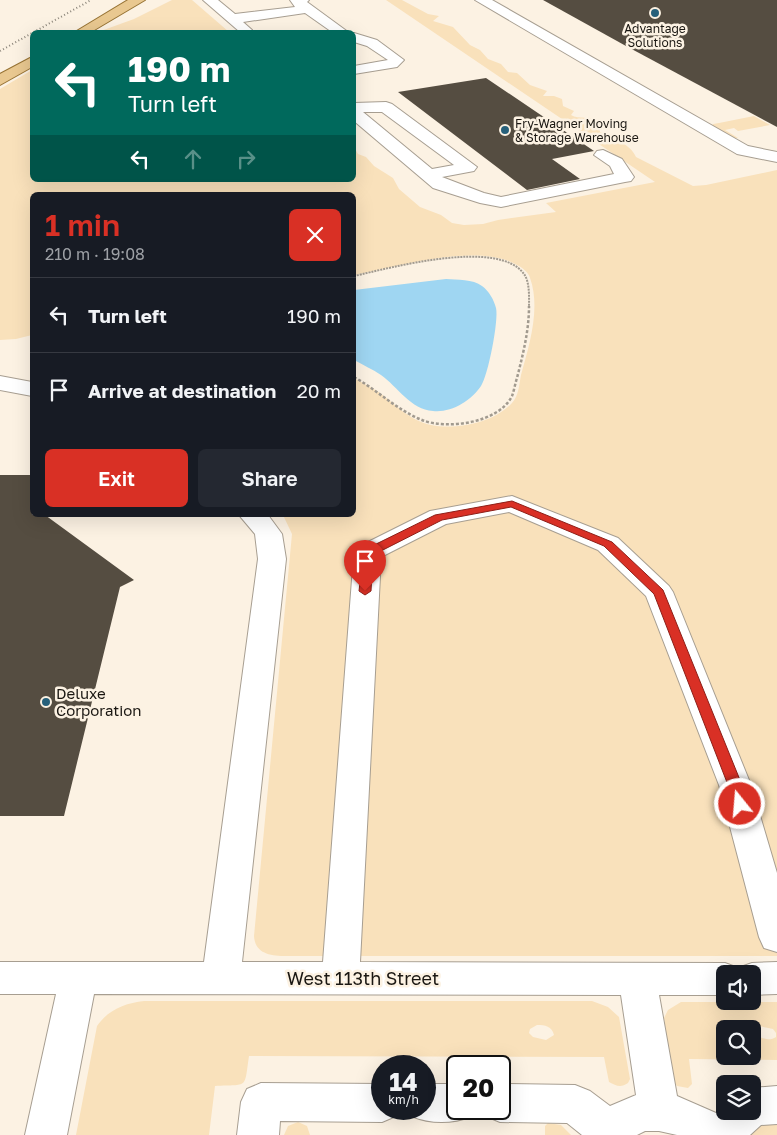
<!DOCTYPE html>
<meta charset="utf-8">
<style>
body{margin:0;font-family:"Golos Text",sans-serif;background:#242831;color:#f1f3f6;height:100vh;display:flex;flex-direction:column;font-size:19px;white-space:nowrap}
*{box-sizing:border-box;margin:0}
p{font-size:16px;color:#9ea1a6}
.icon{flex:none;width:28px;height:28px;fill:none;stroke:currentColor;stroke-width:2;stroke-linecap:round;stroke-linejoin:round}
.map{position:relative;flex:1;overflow:hidden}
.side{position:absolute;left:30px;top:192px;width:326px;height:325px;display:flex;flex-direction:column;background:#171b24;border-radius:8px;box-shadow:0 5px 20px #0002}
.side>*{flex:none}
.hud{position:absolute;left:30px;top:30px;width:326px;height:152px;border-radius:8px;box-shadow:0 5px 20px #0002;background:#00695c;color:#fff;overflow:hidden}
.tools{position:absolute;left:716px;top:965px;display:grid;gap:10px}
.tools a{display:grid;place-items:center;width:45px;height:45px;border-radius:8px;background:#171b24;box-shadow:0 5px 20px #0002;font-size:25px}
.speed{position:absolute;left:371px;top:1055px;display:flex;gap:10px;font-size:25px;font-weight:700;text-align:center}
.speed>*{display:grid;place-content:center;width:65px;height:65px;border-radius:50%;background:#171b24;box-shadow:0 5px 20px #0002;line-height:1}
.speed small{font-size:12px;font-weight:400}
.speed .limit{border:2px solid #111;border-radius:8px;background:#fff;color:#111}
.pin{position:absolute;display:grid;place-items:center;width:42px;height:42px;color:#fff;margin:-51px -21px;border-radius:50% 50% 50% 0;rotate:-45deg;box-shadow:0 0 5px #0007}
.pin .icon{rotate:45deg}
.me{position:absolute;width:55px;margin:-28px;rotate:343deg;stroke-linejoin:round;filter:drop-shadow(0 0 4px #0008)}
.turn{display:flex;align-items:center;gap:18px;height:105px;padding:0 15px;font-size:22px}
.turn .icon{width:65px;height:65px;stroke-width:2.5}
.turn b{display:block;font-size:35px;line-height:42px}
.lanes{display:flex;align-items:center;height:48px;padding:0 15px;background:#0003;justify-content:center;gap:25px;direction:ltr}
.lanes .off{opacity:.35}
.round{display:grid;place-items:center;flex:none;width:52px;height:52px;border-radius:8px;background:#242831}
.head{display:flex;align-items:center;justify-content:space-between;height:85px;padding:0 15px}
h1{font-size:30px;font-weight:600;line-height:38px;color:#d93025}
.action{display:flex;gap:10px;margin-top:auto;padding:10px 15px}
.action a{flex:1;height:58px;border-radius:8px;background:#d93025;color:#fff;font-size:20px;font-weight:600;line-height:58px;text-align:center}
.action a+a{background:#242831;color:#f1f3f6}
ul{padding:0;list-style:none}
li{display:flex;align-items:center;gap:15px;height:75px;padding:0 15px;border-top:1px solid #363941}
li div{flex:1}
li b{display:block;font-size:19px}
li em{font-style:normal}
.map>svg:first-child{display:block}
</style>
<div class="map">
<svg width="777" height="1135" viewBox="0 0 777 1135">
<rect width="100%" height="100%" fill="#fcf2e3"/>
<g fill="#f9e1bb" fill-rule="evenodd">
<path d="M172,0H192L229,32H98L134,19Z"/>
<path d="M386,0H402L428,14L439,16L433,21L453,27L470,45L480,50L488,59L501,64L508,72L517,73L530,85L547,91L543,96H554L562,99L563,106L574,111L571,115C579,120 590,115 599,122L600,132C613,139 630,143 636,157L693,186L706,185L777,170V956H281C267,955 255,952 254,936L292,534L283,515H354V378C363,383 372,388 380,393C397,406 409,420 431,425C456,430 494,423 512,403C519,395 519,385 521,375C529,346 541,308 530,278C529,273 522,267 517,265C477,242 398,267 354,275V195H32V335L16,339L0,340V89L32,70V180H354V147L358,154L366,157L374,166L393,178L399,189L420,207L441,215L452,223L464,225L483,224L498,220L556,212L546,203L655,182Z"/>
<path d="M754,116L770,125L738,131L734,128L725,130L738,138C729,139 720,132 712,127L713,124L719,123Z"/>
<path d="M144,1001H592L608,1007L619,1017L630,1079L628,1083C621,1088 616,1086 609,1082L604,1057L249,1056C244,1090 249,1084 215,1086L209,1135H76L97,1026C108,1010 125,1003 144,1001ZM537,1025C545,1025 552,1026 554,1035L546,1040L533,1037L529,1033L530,1029Z"/>
<path d="M681,1002H777V1060L689,1059L692,1084L688,1088L677,1086L673,1081L664,1018L668,1010ZM759,1026L773,1029L776,1033V1037C769,1042 758,1038 753,1032L752,1056H725V1029H752L753,1030Z"/>
<path d="M298,1122L307,1126L310,1135H284L288,1126Z"/>
<path d="M548,1123L561,1125L571,1135H545V1126Z"/>
<path d="M777,1123V1135H751L758,1125Z"/>
</g>
<path fill="#9fd6f2" d="M446,279C457,280 473,279 482,286C489,291 494,300 496,308C499,320 488,376 481,386C471,401 451,413 433,411C411,410 397,386 381,375C372,369 363,365 354,360V290Z"/>
<g fill="#554d41">
<path d="M543,0H777V127L626,46Z"/>
<path d="M486,78L594,151L552,159L580,179L527,190L398,92Z"/>
<path d="M0,475H32V515H45L134,580L120,587L64,816H0Z"/>
</g>
<g fill="none" stroke-linecap="round" stroke-linejoin="round">
<defs>
<g id="minor">
<path d="M203,0H218L235,14L295,7L290,0H309L307,2L348,32H332L305,13L243,22L252,30L250,32H240Z"/>
<path d="M475,0H492L748,146L777,152V162L737,154Z"/>
<path d="M354,33L377,40L404,60L397,67L354,74V66L388,60L367,46L354,42Z"/>
<path d="M386,102L392,104L477,167L474,171L442,177L484,193L501,197L614,174L610,166L594,155L597,151L603,150L622,159L634,177L631,181L625,182L501,207L480,203L433,188L354,121V103ZM363,112H382L454,165L432,169Z"/>
<path d="M0,376L32,382V396L0,390Z"/>
<path d="M512,496L618,538L669,586L673,592L751,785L777,873V952L764,948L759,937L719,785L646,596L598,550L509,512L446,524L381,557L360,962L725,963L738,968L752,963L777,962V994L752,995V974H725V995H659L677,1096L716,1113L725,1104V1111H752V1088L777,1086V1124L761,1125L750,1135H677L659,1131H645L637,1135H582L567,1123L500,1122L486,1116L482,1109H500V1084L575,1085L590,1091L610,1106L636,1095L621,995L94,994L67,1135H25L56,994H0V962H204L258,559L255,534L239,515H268L282,534L286,559L242,962H323L354,553L358,547L430,511Z"/>
<path d="M261,1083L382,1084V1109H400L396,1116L382,1122L280,1121L279,1135H237L241,1102L247,1089Z"/>
<path d="M425,1084H458V1109H476L472,1116C452,1124 431,1124 411,1116L407,1109H425Z"/>
</g>
<g id="major">
<path d="M128,0H145L91,32H75Z"/>
<path d="M32,57V67L0,85V74Z"/>
</g>
</defs>
<use href="#minor" stroke="#a79e91" stroke-width="2"/>
<use href="#major" stroke="#977334" stroke-width="2"/>
<path stroke="#a19a8f" stroke-width="2" stroke-dasharray="2 1" stroke-linecap="butt" d="M354,276C390,268 498,238 524,274C530,282 529,298 529,308"/>
<path stroke="#a19a8f" stroke-width="2.5" stroke-dasharray="3 2" stroke-linecap="butt" d="M354,377C377,390 397,410 422,420C447,430 499,423 512,396C514,391 515,384 517,378C523,354 529,331 529,306"/>
<use href="#minor" fill="#fff" fill-rule="evenodd"/>
<use href="#major" fill="#e9c890" fill-rule="evenodd"/>
<path stroke="#8d877c" stroke-width="2" stroke-dasharray="1 2.5" stroke-linecap="butt" d="M0,51L91,0"/>
</g>
<path fill="#d93025" stroke="#8d1f18" d="M512,501L612,542L663,590L742,785L747,804L745,807L740,809L735,807L728,785L654,594L604,546L511,507L442,520L373,555L371,591L365,595L359,591L364,550L435,515Z"/>
<g fill="#27607a" stroke="#fcf2e3" stroke-width="2">
<circle cx="655" cy="13" r="5"/>
<circle cx="505" cy="130" r="5"/>
<circle cx="46" cy="702" r="5"/>
</g>
<g text-anchor="middle" dominant-baseline="central" stroke-width="5" stroke-linejoin="round" paint-order="stroke">
<g font-size="12" fill="#1a1712" stroke="#fcf2e3">
<text x="655" y="28">Advantage<tspan x="655" dy="14">Solutions</tspan></text>
<text x="515" y="123" text-anchor="start">Fry-Wagner Moving<tspan x="515" dy="14">&amp; Storage Warehouse</tspan></text>
</g>
<g font-size="15" fill="#1a1712" stroke="#fcf2e3" text-anchor="start">
<text x="56" y="693">Deluxe<tspan x="56" dy="17">Corporation</tspan></text>
</g>
<g font-size="18" fill="#1a1712" stroke="#fcf2e3">
<text x="363" y="978">West 113th Street</text>
</g>
</g>
</svg>
<div class="tools">
<a><svg class="icon" aria-label="sound" viewBox="0 0 24 24"><path d="M4 9h4l5-4v14l-5-4H4zM17 9q2 3 0 6"/></svg></a>
<a><svg class="icon" aria-label="search" viewBox="0 0 24 24"><circle cx="10" cy="10" r="6"/><path d="M15 15l6 6"/></svg></a>
<a><svg class="icon" aria-label="layers" viewBox="0 0 24 24"><path d="M12 4l9 5-9 5-9-5zM3 14l9 5 9-5"/></svg></a>
</div>
<div class="speed"><div>14<small>km/h</small></div><div class="limit">20</div></div>
<div class="pin" style="left:365px;top:591px;background:#d93025"><svg class="icon" aria-label="arrive" viewBox="0 0 24 24"><path d="M6 21V4h12l-3 4 3 4H6"/></svg></div>
<svg class="me" style="left:740px;top:804px" viewBox="-20 -20 40 40"><circle r="17" fill="#d93025" stroke="#fff" stroke-width="3"/><path d="M0-11L8 9 0 5-8 9z" fill="#fff"/></svg>
<div class="hud">
<div class="turn"><svg class="icon" aria-label="left" viewBox="0 0 24 24"><path d="M17 20v-9H6M10 6l-5 5 5 5"/></svg><div><b>190 m</b>Turn left</div></div>
<div class="lanes"><svg class="icon" aria-label="left" viewBox="0 0 24 24"><path d="M17 20v-9H6M10 6l-5 5 5 5"/></svg><svg class="icon off" aria-label="ahead" viewBox="0 0 24 24"><path d="M12 20V5M6 11l6-6 6 6"/></svg><svg class="icon off" aria-label="right" viewBox="0 0 24 24"><path d="M7 20v-9h11M14 6l5 5-5 5"/></svg></div>
</div>
<section class="side">
<div class="head"><div><h1>1 min</h1><p>210 m · 19:08</p></div><a class="round" style="background:#d93025;color:#fff"><svg class="icon" aria-label="close" viewBox="0 0 24 24"><path d="M6 6l12 12M18 6L6 18"/></svg></a></div>
<ul>
<li><svg class="icon" aria-label="left" viewBox="0 0 24 24"><path d="M17 20v-9H6M10 6l-5 5 5 5"/></svg><div><b>Turn left</b></div><em>190 m</em></li>
<li><svg class="icon" aria-label="arrive" viewBox="0 0 24 24"><path d="M6 21V4h12l-3 4 3 4H6"/></svg><div><b>Arrive at destination</b></div><em>20 m</em></li>
</ul>
<div class="action"><a>Exit</a><a>Share</a></div>
</section>
</div>
